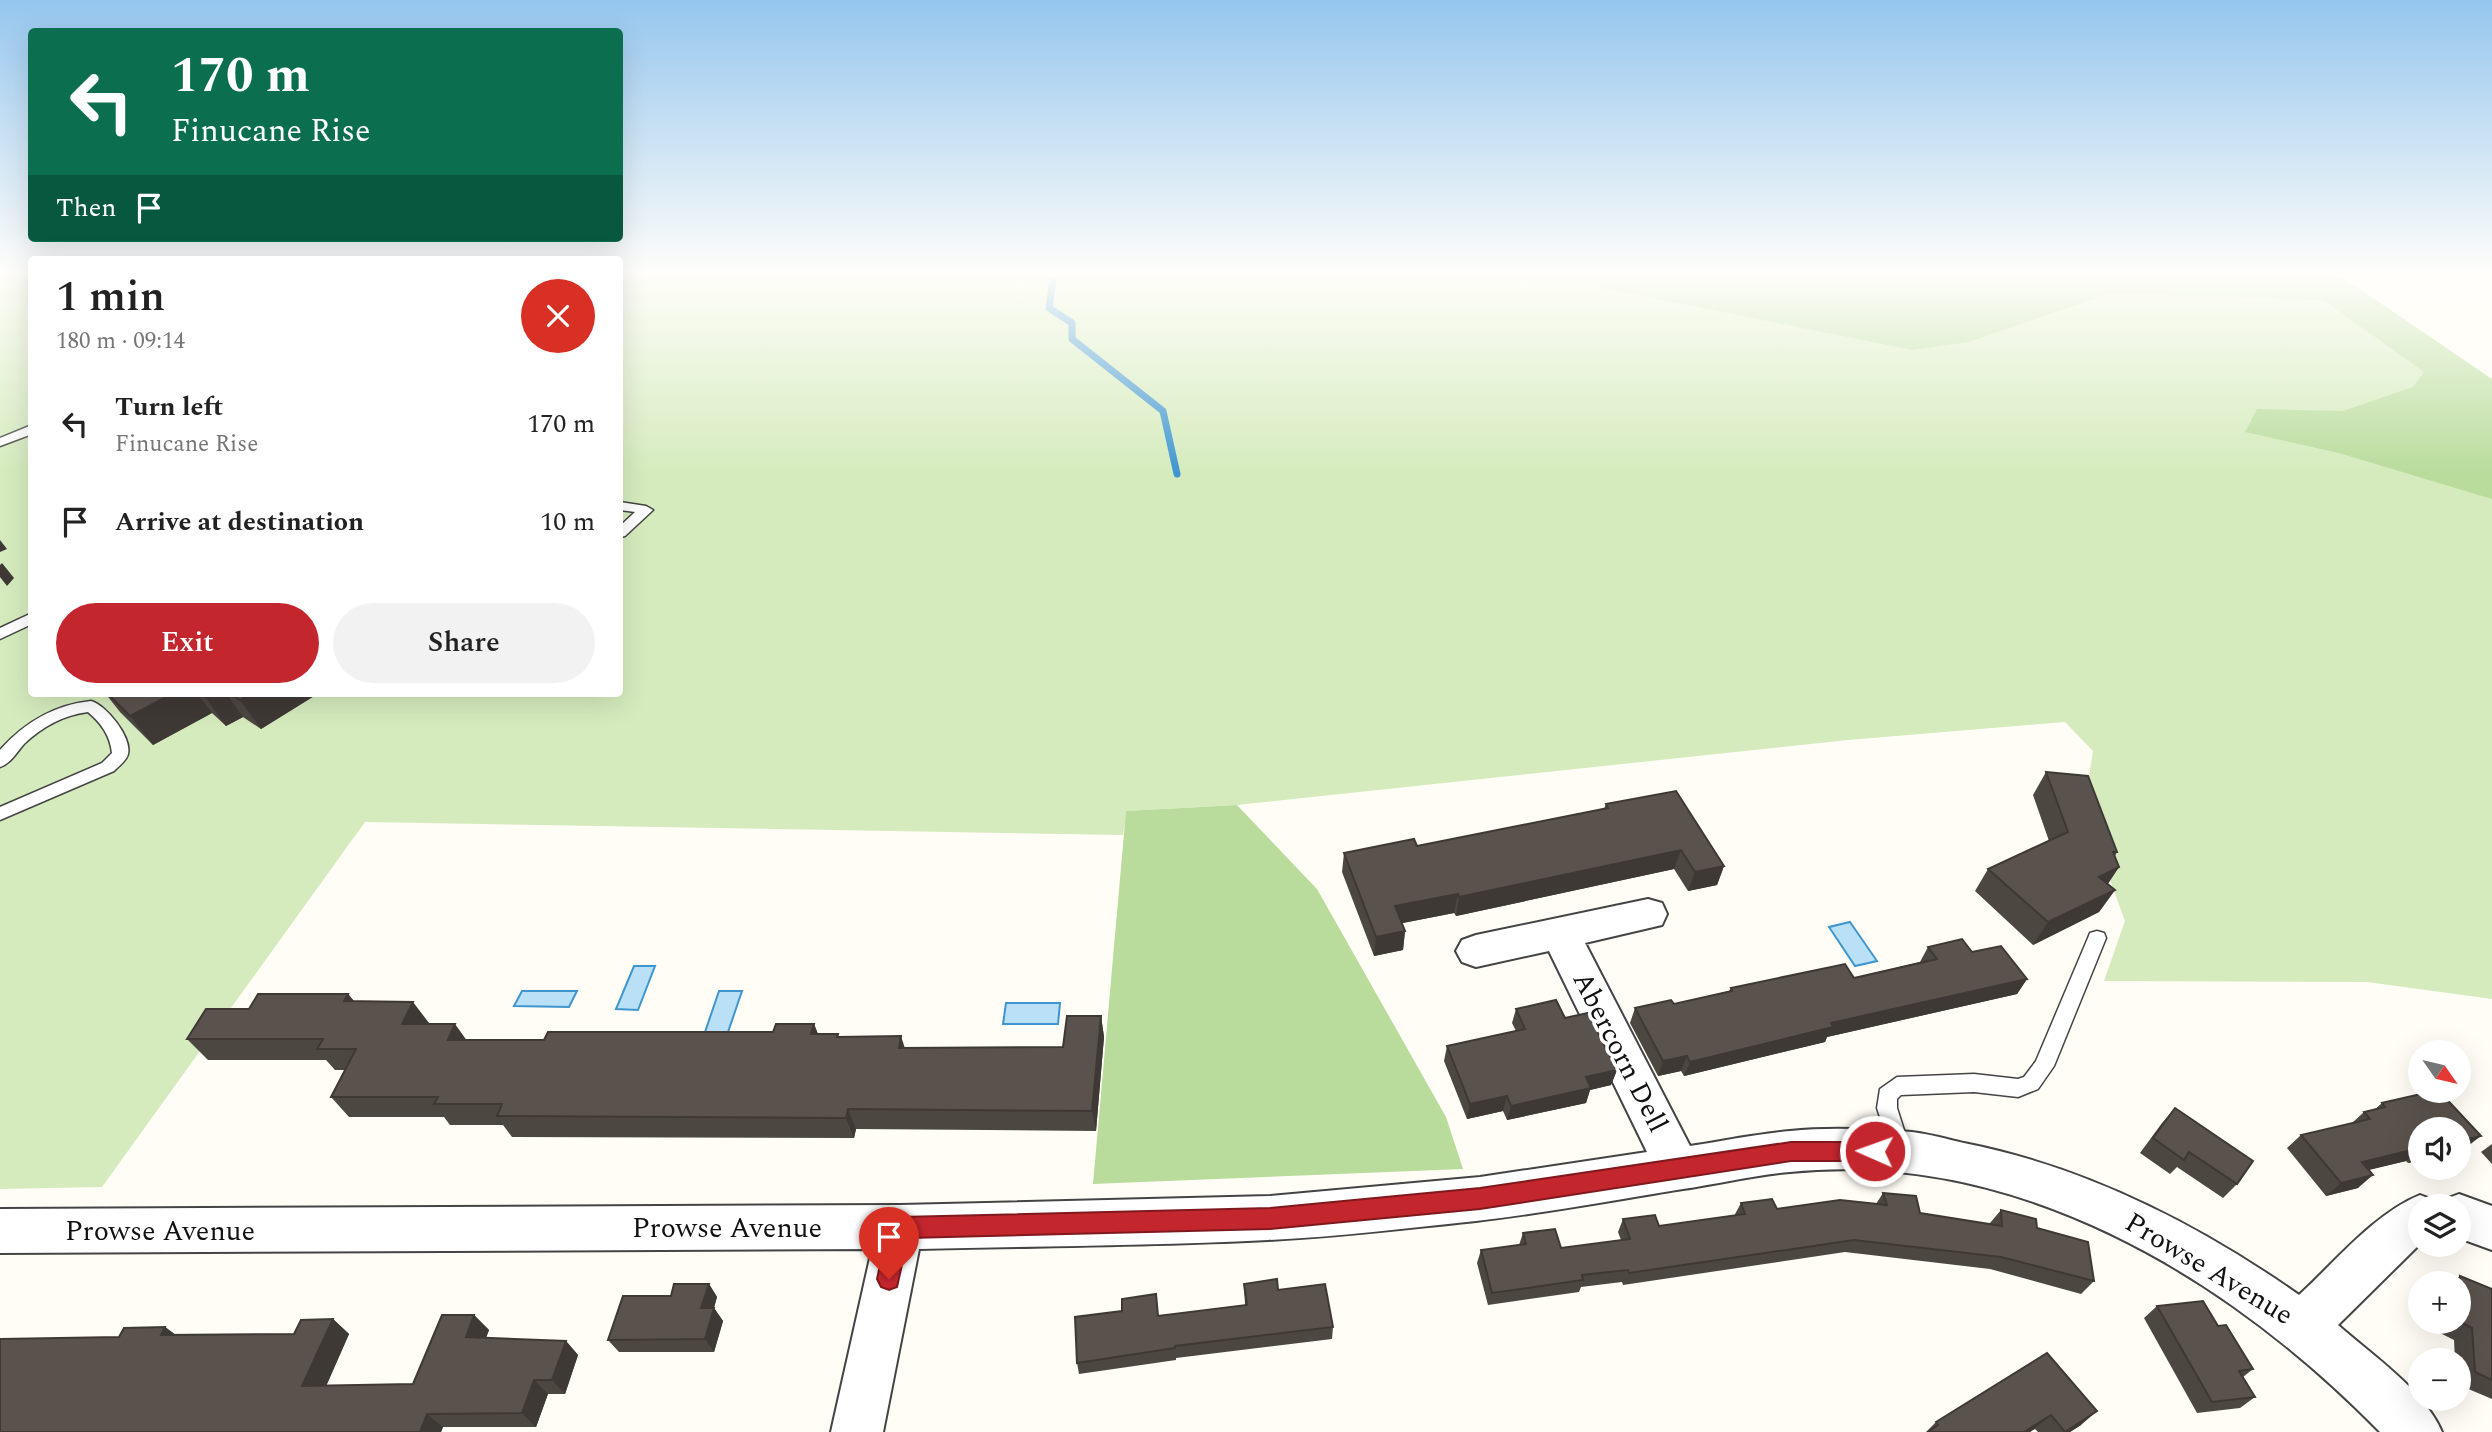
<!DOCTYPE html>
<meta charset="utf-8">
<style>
body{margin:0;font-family:Spectral,serif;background:#f2f2f2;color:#222;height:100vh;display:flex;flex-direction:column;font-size:26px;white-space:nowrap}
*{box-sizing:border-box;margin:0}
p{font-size:23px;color:#767676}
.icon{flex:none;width:38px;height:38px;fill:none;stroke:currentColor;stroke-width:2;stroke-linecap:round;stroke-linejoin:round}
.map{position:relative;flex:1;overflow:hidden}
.sheet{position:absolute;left:28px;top:256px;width:595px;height:441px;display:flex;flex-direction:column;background:#fff;border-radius:7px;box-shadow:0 7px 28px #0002}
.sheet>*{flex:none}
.top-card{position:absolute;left:28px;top:28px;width:595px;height:214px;border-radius:7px;box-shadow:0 7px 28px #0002;background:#0b6e4f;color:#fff;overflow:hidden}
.needle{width:46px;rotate:124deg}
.tools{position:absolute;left:2408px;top:1040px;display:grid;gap:14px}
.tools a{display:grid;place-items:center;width:63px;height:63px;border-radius:50%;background:#fff;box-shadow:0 7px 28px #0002;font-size:35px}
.pin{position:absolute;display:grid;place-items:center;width:60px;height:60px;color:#fff;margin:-72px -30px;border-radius:50% 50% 50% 0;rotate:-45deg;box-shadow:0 0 7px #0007}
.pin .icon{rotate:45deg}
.me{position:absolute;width:77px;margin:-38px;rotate:272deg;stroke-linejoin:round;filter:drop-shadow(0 0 5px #0008)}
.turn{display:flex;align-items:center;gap:24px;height:147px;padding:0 28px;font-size:32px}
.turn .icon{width:91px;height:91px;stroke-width:2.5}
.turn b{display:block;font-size:49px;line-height:60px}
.then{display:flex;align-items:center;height:66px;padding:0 28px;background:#0003;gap:14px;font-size:26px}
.round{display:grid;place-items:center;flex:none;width:74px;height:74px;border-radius:37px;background:#f2f2f2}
.summary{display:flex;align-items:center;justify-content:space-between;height:119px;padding:0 28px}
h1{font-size:42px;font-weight:600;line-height:52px}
.button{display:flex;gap:14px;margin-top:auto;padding:14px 28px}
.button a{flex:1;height:80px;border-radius:42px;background:#c4262e;color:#fff;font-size:28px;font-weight:600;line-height:80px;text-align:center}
.button a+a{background:#f2f2f2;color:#222}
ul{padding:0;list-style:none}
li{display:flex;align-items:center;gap:21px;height:98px;padding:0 28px}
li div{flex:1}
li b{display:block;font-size:26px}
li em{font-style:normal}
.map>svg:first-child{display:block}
</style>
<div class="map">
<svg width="2492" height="1432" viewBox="0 0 2492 1432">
<rect width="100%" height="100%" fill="#fffdf5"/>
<path fill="#d5ebbd" d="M0,272H31L32,693H620V272H1582L2108,294L2323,300L2492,419V999L2367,982L2104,981L2125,921L2084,809L2093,751L2065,722L1848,740L1237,805L1127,811L1123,835L365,822L102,1187L0,1189Z"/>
<g fill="#b9dc9c">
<path d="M1524,272H2335L2492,379V499L2339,453L2245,432L2257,409L2343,411L2413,387L2424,372L2323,300L2108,294L1969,342L1912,350Z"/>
<path d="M1237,805L1317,889L1446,1117L1463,1169L1093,1184L1126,811Z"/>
</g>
<g fill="#b9e0f7" stroke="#3f96cf" stroke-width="2">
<path d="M1850,922L1877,961L1855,966L1829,927Z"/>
<path d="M634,966H655L638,1010L616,1009Z"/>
<path d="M522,991H577L569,1007L514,1006Z"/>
<path d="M719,991H742L727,1035H704Z"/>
<path d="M1006,1003H1060L1058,1024H1003Z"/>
</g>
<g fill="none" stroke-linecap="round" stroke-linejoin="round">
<path stroke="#3f96cf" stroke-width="7" d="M1054,272L1049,308L1072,323V339L1163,411L1177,474"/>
<defs>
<g id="service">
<path d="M32,425V434L0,446V438Z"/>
<path d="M620,502L646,506L653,510L625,536L620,537V526L635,512L620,510Z"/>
<path d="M32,613V624L0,639V628Z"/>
<path d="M91,701C106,705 132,737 128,754C127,760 118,767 114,771L0,820V807L102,763L112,753C110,735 101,723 88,712C63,715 42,727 24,744C17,752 10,764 0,767V750C25,722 54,705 91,701Z"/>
<path d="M2097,931L2104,933L2106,938L2054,1066L2038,1089L2018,1097L1974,1092L1901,1095L1897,1099V1108L1910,1149L1907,1156L1900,1159L1893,1156L1877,1108L1880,1089L1897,1077L1974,1074L2018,1079L2024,1077L2036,1061L2088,938L2090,933Z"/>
</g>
<g id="minor">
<path d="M1648,899L1662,903L1667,914L1662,925L1585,943L1690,1146C1723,1141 1756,1134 1790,1131C1829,1127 1872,1129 1912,1132C1929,1134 1947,1139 1964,1143C2086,1167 2198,1224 2299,1295C2335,1262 2375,1213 2420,1195L2436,1201L2438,1206H2420V1244L2338,1325C2371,1354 2425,1391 2442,1432H2380C2227,1276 2017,1149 1790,1172C1754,1175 1718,1184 1683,1189C1615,1200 1545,1213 1476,1221C1407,1228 1337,1237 1268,1240C1152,1246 1035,1246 919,1249L883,1432H831L872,1249L0,1253V1209L900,1205L1270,1196L1480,1177L1647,1152L1549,951L1476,967L1462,962L1456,951L1462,940L1476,935Z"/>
<path d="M2459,1194L2492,1206V1250L2459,1238V1206H2440L2443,1200Z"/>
</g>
</defs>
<use href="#service" stroke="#444" stroke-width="3"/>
<use href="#minor" stroke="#444" stroke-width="4"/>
<use href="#service" fill="#fff" fill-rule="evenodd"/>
<use href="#minor" fill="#fff" fill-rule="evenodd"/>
</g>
<g fill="#4d4742">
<path d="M105,693H319L261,729L243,717L226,726L212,713L153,745L120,712Z"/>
<path d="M2046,772L2117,852L2115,856L2119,867L2108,884L2115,890L2099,912L2033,945L1975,891L1988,869L2049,841L2033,795Z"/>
<path d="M1606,804L1724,866L1717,885L1688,891L1674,869L1456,916L1454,913L1402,923L1405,931L1403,950L1374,956L1342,872L1344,853L1417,846L1604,809Z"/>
<path d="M1928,947L1972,952L2027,979L2017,994L1827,1037L1825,1042L1684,1076L1681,1071L1658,1076L1630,1023L1635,1008L1674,1004L1729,991L1731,988L1854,978L1920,962Z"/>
<path d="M348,994L354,1001L429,1023V1024L466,1040H544L773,1032L814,1024L818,1034H838L839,1037L905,1048L1063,1047L1101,1016L1104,1037L1096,1131L856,1129L854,1138L512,1137L503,1125H450L444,1117H349L331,1097L345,1070H335L326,1060H208L187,1039Z"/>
<path d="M1516,1009L1565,1018L1617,1070L1611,1085L1590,1090L1586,1103L1507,1120L1503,1111L1467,1119L1444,1061L1447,1046L1516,1031L1512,1023Z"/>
<path d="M2382,1103L2464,1149L2420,1129V1160L2408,1163L2406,1161L2369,1170L2358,1188L2326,1196L2287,1148L2301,1135L2352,1123L2364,1112L2374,1110Z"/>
<path d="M2175,1108L2237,1184L2223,1198L2177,1167L2170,1174L2140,1153L2162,1123Z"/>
<path d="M2492,1144V1164L2481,1152Z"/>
<path d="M1883,1193L1920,1213L1990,1224V1223L2001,1210L2037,1228L2094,1281L2081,1294L1990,1269L1845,1252L1623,1285L1622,1282L1581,1287L1579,1292L1488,1305L1477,1263L1481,1250L1519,1245L1523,1233L1561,1248L1621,1240L1618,1232L1623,1219L1659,1226L1734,1216L1741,1203L1777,1209L1876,1204Z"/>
<path d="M2460,1276L2492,1289V1399L2459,1385V1360H2455L2454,1340L2436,1331L2435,1321H2459V1283H2450Z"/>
<path d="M709,1284L717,1297L714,1308L723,1321L714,1352H619L608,1340L671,1296Z"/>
<path d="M1244,1284L1278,1290L1333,1327L1332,1339L1176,1358V1360L1079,1374L1077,1363L1158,1316L1245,1305Z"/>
<path d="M2157,1306L2218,1326L2253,1369L2243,1377L2255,1397L2240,1408L2197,1413L2144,1318Z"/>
<path d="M474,1315L489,1330L486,1338L566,1341L578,1355L565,1394H548L536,1427H443L441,1432H0L119,1337L165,1327L176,1335L294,1334L333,1319L349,1334L326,1386L413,1384Z"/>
<path d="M2047,1353L2081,1425L2070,1432H2038L2035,1429L2030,1432H1926L1936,1422Z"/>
</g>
<g fill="#3f3936">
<path d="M0,540L7,549L0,552Z"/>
<path d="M2,563L14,578L7,586L0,577V565Z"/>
<path d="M174,693H197L212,713L153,745L130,716Z"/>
<path d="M213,693H226L243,717L226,726L205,697Z"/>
<path d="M251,693H319L261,729L240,700Z"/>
<path d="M1681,850L1674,869L1456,916L1459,897Z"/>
<path d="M1724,866L1717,885L1688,891L1695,872Z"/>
<path d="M2119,867L2103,890L2099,877Z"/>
<path d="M2115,890L2099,912L2033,945L2048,922Z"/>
<path d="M1458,894L1454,913L1393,925L1395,906Z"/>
<path d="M1405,931L1403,950L1374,956L1376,937Z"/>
<path d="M2027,979L2017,994L1827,1037L1825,1042L1684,1076L1690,1062L1831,1023Z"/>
<path d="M348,994L365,1015L344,1001Z"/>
<path d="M413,1002L429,1023L418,1045L402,1024Z"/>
<path d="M1101,1016L1104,1037L1096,1131L1092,1111Z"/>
<path d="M455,1024L470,1045L448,1040Z"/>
<path d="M814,1024L822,1045L811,1034Z"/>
<path d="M901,1036L908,1058L899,1048Z"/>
<path d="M1687,1056L1681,1071L1658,1076L1663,1061Z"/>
<path d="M1617,1070L1611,1085L1590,1090L1586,1103L1507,1120L1511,1106L1586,1077Z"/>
<path d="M1507,1096L1503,1111L1467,1119L1470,1104Z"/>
<path d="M848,1109L856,1129L854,1138L846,1118Z"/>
<path d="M2481,1136L2464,1149L2459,1150V1141Z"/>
<path d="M2420,1148L2406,1161L2346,1175L2362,1162Z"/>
<path d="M2420,1152V1160L2408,1163Z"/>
<path d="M2373,1175L2358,1188L2326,1196L2341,1183Z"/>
<path d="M709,1284L717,1297L710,1321L701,1308Z"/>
<path d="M714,1308L723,1321L714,1352L705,1339Z"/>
<path d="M474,1315L489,1330L480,1352L466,1337Z"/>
<path d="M333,1319L349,1334L320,1400L302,1386Z"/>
<path d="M165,1327L185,1342L161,1335Z"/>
<path d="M566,1341L578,1355L565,1394L552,1380Z"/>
<path d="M534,1380L548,1394L536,1427L522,1413Z"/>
<path d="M2097,1411L2081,1425L2070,1432H2065Z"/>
<path d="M427,1414L443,1427L441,1432H420Z"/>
<path d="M2051,1415L2030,1432H2024Z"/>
</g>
<g fill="#5a524d" stroke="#3f3936" stroke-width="2">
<path d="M107,693H174L130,716Z"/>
<path d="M201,693H213L205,697Z"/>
<path d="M230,693H251L240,700Z"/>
<path d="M2046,772L2088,776L2117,852H2113L2119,867L2099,877L2115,890L2048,922L1988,869L2068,832Z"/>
<path d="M1676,791L1724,866L1695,872L1681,850L1459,897L1458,894L1395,906L1405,931L1376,937L1344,853L1414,839L1417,846L1608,808L1606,804Z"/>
<path d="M1962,939L1972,952L2001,946L2027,979L1831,1023L1833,1027L1690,1062L1687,1056L1663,1061L1635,1008L1671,1000L1674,1004L1732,991L1731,988L1845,964L1854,978L1937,959L1928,947Z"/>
<path d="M258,994H348L344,1001L413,1002L402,1024H455L448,1040H544L548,1032H773L776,1024H814L811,1034H838L837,1037L901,1036L899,1048L1063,1047L1067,1016H1101L1092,1111L848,1109L846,1118L497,1116L502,1104H434L438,1097H331L356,1049H317L323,1039H187L206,1009H249Z"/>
<path d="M1556,1000L1565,1018L1588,1013L1617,1070L1586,1077L1591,1088L1511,1106L1507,1096L1470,1104L1447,1046L1525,1029L1516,1009Z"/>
<path d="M2438,1090L2481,1136L2459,1141V1129H2420V1148L2362,1162L2373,1175L2341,1183L2301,1135L2370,1119L2364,1112L2385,1107L2382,1103Z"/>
<path d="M2175,1108L2253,1161L2237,1184L2189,1152L2184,1160L2153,1138Z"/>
<path d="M1883,1193L1916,1196L1920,1213L2002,1226L2001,1210L2036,1219L2037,1228L2088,1242L2094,1281L2001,1257L1854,1240L1629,1273L1628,1270L1582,1275L1583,1280L1492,1293L1481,1250L1526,1244L1523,1233L1555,1229L1561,1248L1630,1239L1623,1219L1655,1215L1659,1226L1745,1214L1741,1203L1772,1199L1777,1209L1840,1200L1887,1205Z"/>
<path d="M2460,1276L2492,1289V1380L2475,1372L2472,1328L2458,1321H2459V1294L2462,1295Z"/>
<path d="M1277,1279L1278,1290L1325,1284L1333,1327L1175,1346V1348L1077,1363L1075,1317L1122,1311V1299L1156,1294L1158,1316L1247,1305L1244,1284Z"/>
<path d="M674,1284H709L701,1308H714L705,1339L608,1340L623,1296H671Z"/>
<path d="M2203,1301L2218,1326L2226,1325L2253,1369L2239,1371L2255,1397L2212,1402L2157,1306Z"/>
<path d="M442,1315H474L466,1337L566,1341L552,1380H534L522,1413L427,1414L420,1432H0V1339L119,1337L124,1328L165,1327L161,1335L294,1334L301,1320L333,1319L302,1386L413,1384Z"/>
<path d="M2047,1353L2097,1411L2065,1432L2051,1415L2024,1432H1928L1938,1425L1936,1422Z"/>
</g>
<linearGradient id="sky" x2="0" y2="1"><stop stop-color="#95c6ee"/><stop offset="0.58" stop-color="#fffefa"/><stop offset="1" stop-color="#fffefa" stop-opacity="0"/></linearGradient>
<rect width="2492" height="473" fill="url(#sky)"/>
<path fill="#c4262e" stroke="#7f191e" stroke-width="2" d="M1791,1142H1875L1883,1144L1886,1151L1883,1158L1875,1161H1791L1480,1209L1270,1229L908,1238L897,1287L889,1290L881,1287L877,1279L888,1227L892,1220L900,1217L1270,1208L1480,1188Z"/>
<g text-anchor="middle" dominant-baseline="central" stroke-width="7" stroke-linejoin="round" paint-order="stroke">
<g font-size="28" fill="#111" stroke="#fff">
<text transform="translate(1620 1052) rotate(63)">Abercorn Dell</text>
<text x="727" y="1228">Prowse Avenue</text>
<text x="160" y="1231">Prowse Avenue</text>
<text transform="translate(2209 1269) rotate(31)">Prowse Avenue</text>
</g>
</g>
</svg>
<div class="tools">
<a><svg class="needle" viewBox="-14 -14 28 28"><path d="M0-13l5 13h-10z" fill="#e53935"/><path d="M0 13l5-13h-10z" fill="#767676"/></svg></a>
<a><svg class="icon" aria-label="sound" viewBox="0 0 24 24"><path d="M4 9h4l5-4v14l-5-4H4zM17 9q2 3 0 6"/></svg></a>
<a><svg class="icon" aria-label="layers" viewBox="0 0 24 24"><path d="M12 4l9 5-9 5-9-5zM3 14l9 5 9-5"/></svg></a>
<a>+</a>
<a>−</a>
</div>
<div class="pin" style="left:889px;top:1279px;background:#d93025"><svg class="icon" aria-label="arrive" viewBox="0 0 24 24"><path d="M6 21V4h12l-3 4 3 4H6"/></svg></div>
<svg class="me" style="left:1875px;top:1151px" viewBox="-20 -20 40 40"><circle r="17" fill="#c4262e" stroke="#fff" stroke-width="3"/><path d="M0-11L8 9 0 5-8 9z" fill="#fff"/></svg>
<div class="top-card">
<div class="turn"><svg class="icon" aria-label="left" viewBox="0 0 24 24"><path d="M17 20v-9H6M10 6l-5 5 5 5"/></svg><div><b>170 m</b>Finucane Rise</div></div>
<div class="then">Then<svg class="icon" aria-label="arrive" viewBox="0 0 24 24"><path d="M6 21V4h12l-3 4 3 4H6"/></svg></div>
</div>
<section class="sheet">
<div class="summary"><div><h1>1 min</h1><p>180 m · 09:14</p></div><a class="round" style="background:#d93025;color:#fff"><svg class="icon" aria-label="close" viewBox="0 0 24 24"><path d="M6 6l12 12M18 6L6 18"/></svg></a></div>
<ul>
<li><svg class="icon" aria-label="left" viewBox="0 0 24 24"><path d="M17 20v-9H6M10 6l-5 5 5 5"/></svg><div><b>Turn left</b><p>Finucane Rise</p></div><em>170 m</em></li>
<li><svg class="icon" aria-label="arrive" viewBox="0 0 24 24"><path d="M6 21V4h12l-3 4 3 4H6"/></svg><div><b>Arrive at destination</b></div><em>10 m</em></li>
</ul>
<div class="button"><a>Exit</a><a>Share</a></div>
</section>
</div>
